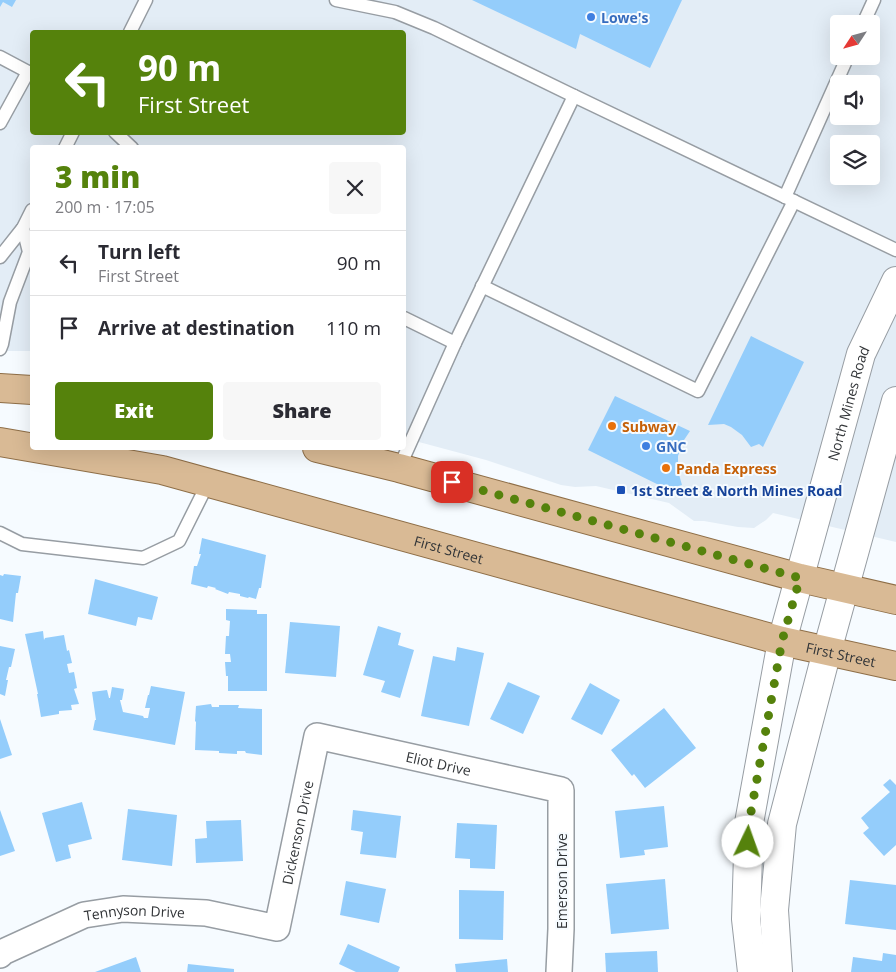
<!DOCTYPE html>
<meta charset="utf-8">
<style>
body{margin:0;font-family:"Open Sans",sans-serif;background:#f7f7f7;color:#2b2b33;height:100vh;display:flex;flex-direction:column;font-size:19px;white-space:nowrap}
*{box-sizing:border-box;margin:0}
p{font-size:16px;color:#7c7c81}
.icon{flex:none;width:28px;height:28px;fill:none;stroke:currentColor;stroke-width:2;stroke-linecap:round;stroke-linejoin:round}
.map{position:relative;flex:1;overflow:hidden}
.drawer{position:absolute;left:30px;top:145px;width:376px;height:305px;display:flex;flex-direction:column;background:#fff;border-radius:5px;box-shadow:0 5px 20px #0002}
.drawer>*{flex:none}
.hud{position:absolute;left:30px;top:30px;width:376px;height:105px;border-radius:5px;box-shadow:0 5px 20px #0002;background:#55820c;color:#fff;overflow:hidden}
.needle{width:32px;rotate:234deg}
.tools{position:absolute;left:830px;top:15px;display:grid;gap:10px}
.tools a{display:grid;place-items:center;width:50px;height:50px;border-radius:5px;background:#fff;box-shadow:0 5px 20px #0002;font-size:25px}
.pin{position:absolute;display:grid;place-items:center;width:42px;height:42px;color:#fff;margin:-21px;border-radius:10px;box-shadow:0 2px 8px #0006}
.me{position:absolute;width:55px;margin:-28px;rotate:3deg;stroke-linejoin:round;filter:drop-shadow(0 0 4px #0008)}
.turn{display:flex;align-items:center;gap:18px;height:105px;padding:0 25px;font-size:22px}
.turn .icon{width:65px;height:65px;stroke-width:2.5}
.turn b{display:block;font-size:35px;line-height:42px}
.round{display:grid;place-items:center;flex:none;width:52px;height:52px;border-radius:5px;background:#f7f7f7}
.overview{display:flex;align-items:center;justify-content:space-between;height:85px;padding:0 25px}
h1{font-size:30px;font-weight:800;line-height:38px;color:#55820c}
.action{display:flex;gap:10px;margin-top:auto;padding:10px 25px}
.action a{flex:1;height:58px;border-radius:5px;background:#55820c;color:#fff;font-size:20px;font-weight:800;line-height:58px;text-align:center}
.action a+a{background:#f7f7f7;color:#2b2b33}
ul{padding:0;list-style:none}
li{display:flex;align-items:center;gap:15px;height:65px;padding:0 25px;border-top:1px solid #e1e1e2}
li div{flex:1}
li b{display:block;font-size:19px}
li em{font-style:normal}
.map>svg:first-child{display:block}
</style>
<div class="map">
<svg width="896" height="972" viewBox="0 0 896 972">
<rect width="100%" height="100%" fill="#f6fbff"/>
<path fill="#e3edf6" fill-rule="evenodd" d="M0,0H896V542L773,513L766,520L754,528L738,527L704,521H694L669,503L596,486L575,487L561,485L486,460L404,438V148H32V351H0ZM839,24H871V56H839ZM32,32H404V132H32ZM839,84H871V116H839ZM839,144H871V176H839Z"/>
<g fill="#94cdfb">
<path d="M0,0H16L12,7L3,2L0,7Z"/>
<path d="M472,0H682L650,68L580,34L576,49Z"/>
<path d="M751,336L804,362L763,447L759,444L751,447L742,435L731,427L724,424L708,425Z"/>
<path d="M615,396L690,431L684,440L678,456V471L682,485L667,489L588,450Z"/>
<path d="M202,538L266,555L261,588H259L256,599L249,597L248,598L240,596V594L229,592L228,594L215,589L216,588L208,586L207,588L191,584L194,566H197L201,554H199Z"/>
<path d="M4,574L21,576L18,593H16L13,622L0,619V575L3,576Z"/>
<path d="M95,579L158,597L152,620L138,617L136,626L88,614Z"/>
<path d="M226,609L257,610V614H267V691H228V676H226L225,662H231L230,654H225L226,636H229L230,621L226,620Z"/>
<path d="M290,622L340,626L336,677L285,673Z"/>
<path d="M378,626L401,633L398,645L414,650L400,698L381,692L385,681L363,675Z"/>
<path d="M43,631L44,640L45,638L64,635L67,651L69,650L72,663L67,664L69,673L74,672L77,688L74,689L79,704L71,705L72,710L59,711V714L41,717L37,694H38L25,634Z"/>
<path d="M0,646L15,649L11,667H9L6,680H8L5,696L0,694Z"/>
<path d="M457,647L484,653L469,726L421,716L433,656L455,661Z"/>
<path d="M508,682L540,696L523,734L490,719Z"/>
<path d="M590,683L620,700L602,735L571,719Z"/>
<path d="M151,686L185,692L175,745L93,730L95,720H96L92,692L107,690L109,698H110L112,687L124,689L122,700H120L123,712L143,716L144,718H148L150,708H145L148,695H149Z"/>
<path d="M211,704L212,707H219V705H239L238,708L262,709V755L246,753L245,751H237V754L219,753V751L195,750L196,722L195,721L196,706Z"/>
<path d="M664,708L696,748L645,788L634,774L632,776L611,750Z"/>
<path d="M0,719L12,755L0,759Z"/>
<path d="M890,779L896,785V845L884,856L863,833L869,828L861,818L890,792L883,785Z"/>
<path d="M82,802L92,839L68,845L71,858L56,862L42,813Z"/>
<path d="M664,806L668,847L644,850L645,855L620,858L615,811Z"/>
<path d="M128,809L177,815L172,866L122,860Z"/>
<path d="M0,810L15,851L0,856Z"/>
<path d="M353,810L401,816L396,858L360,854L363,832L351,830Z"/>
<path d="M241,820L243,861L196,863L195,839L207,838L206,821Z"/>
<path d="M457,823L497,825L495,869L470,868V859L455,858Z"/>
<path d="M665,879L669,929L611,934L606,884Z"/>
<path d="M850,880L896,885V930L845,924Z"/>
<path d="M346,881L386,889L379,923L340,915Z"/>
<path d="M459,890L504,891L503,940L459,939Z"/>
<path d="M348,944L400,967L398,972H356L339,964Z"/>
<path d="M657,951L658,972H606L605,953Z"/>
<path d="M883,953L896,955V972H851L853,957L882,961Z"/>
<path d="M136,957L141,972H95Z"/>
<path d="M507,959L508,972H456L455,964Z"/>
<path d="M188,964L234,969V972H187Z"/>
</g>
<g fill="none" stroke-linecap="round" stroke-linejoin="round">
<defs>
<g id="lane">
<path d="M336,0L395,12L434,28L574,96L896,250"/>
<path d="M863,24L874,0"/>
<path d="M130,32L146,0"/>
<path d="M0,57L32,74"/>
<path d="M0,123L28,72"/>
<path d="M115,132L132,148"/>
<path d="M65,148L73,132"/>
<path d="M785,197L848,56"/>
<path d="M0,257L23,228L32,210"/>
<path d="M482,286L698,391L794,201"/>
<path d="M404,318L455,343"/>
<path d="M0,349L2,344L10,302L29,252L23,228"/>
<path d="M399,468L455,343L574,96"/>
<path d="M0,533L22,544L143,558L179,541L208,483"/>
</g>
<g id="street">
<path id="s1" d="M0,955L3,952L84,915L123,909L206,913L277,928L317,736L561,790V929L559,972"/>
</g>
<g id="secondary">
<path id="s2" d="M752,972L746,919L749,823L782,641L861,354L896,281"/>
<path d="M778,972L774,910L782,824L827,651L896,401"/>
</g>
<g id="primary">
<path d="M0,388L32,390"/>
<path id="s3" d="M0,442L162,470L782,641L896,666"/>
<path d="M317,448L399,468L800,578L896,600"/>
</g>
</defs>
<use href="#lane" stroke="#979da3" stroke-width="15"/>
<use href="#street" stroke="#979da3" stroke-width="28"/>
<use href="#secondary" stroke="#979da3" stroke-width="30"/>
<use href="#primary" stroke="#8e6e47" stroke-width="30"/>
<use href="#lane" stroke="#fff" stroke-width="12"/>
<use href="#street" stroke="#fff" stroke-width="25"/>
<use href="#secondary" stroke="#fff" stroke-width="28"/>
<use href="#primary" stroke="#d9ba95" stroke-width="28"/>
</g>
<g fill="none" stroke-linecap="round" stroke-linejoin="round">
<path stroke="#55820c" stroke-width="9" stroke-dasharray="0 16.2" d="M452,482L800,578L782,641L749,823L748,842"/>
</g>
<g fill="#3f7fe0" stroke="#f6fbff" stroke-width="2">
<circle cx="591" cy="17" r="5"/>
<circle cx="646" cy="446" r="5"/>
</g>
<g fill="#e8710a" stroke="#f6fbff" stroke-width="2">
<circle cx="612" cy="426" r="5"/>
<circle cx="666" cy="468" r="5"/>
</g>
<rect fill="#1a4fb4" stroke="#f6fbff" stroke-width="2" x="616" y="485" width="10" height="10" rx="2.5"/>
<g text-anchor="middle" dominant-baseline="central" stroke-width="4" stroke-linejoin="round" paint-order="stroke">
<g font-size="14" font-weight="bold" fill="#366cbe" stroke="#f6fbff" text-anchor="start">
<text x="601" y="17">Lowe's</text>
<text x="656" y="446">GNC</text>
</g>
<g font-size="14" fill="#323538" stroke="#f6fbff">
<text stroke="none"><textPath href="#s2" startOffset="581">North Mines Road</textPath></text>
<text stroke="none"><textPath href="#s3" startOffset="462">First Street</textPath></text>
<text stroke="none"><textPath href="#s3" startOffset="868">First Street</textPath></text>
<text stroke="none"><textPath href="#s1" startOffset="609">Eliot Drive</textPath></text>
<text stroke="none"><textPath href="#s1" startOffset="386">Dickenson Drive</textPath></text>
<text transform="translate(561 881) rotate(-90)">Emerson Drive</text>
<text stroke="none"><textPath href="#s1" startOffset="144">Tennyson Drive</textPath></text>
</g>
<g font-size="14" font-weight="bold" fill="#c56008" stroke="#f6fbff" text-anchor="start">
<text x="622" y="426">Subway</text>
<text x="676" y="468">Panda Express</text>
</g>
<g font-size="14" font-weight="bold" fill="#164399" stroke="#f6fbff" text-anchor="start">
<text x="631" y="490">1st Street &amp; North Mines Road</text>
</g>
</g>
</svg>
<div class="tools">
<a><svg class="needle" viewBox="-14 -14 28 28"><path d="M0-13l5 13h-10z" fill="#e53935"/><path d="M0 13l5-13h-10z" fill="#7c7c81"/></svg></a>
<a><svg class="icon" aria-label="sound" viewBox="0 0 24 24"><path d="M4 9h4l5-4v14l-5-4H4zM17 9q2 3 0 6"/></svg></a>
<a><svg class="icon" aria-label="layers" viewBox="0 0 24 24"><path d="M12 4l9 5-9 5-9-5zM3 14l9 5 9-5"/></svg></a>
</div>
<div class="pin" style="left:452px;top:482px;background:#d93025"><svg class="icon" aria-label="arrive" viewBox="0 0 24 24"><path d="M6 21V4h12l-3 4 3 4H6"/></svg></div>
<svg class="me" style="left:748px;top:842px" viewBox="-20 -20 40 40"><circle r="19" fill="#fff"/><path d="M0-13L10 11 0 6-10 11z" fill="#55820c"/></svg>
<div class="hud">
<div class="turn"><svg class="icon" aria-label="left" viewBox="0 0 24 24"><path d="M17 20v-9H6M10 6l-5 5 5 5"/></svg><div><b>90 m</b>First Street</div></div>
</div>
<section class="drawer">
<div class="overview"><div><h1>3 min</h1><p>200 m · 17:05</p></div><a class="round"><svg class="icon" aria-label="close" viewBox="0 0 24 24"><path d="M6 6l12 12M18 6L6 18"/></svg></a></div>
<ul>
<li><svg class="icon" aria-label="left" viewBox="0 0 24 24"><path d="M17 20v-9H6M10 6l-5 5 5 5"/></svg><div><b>Turn left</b><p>First Street</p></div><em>90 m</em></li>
<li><svg class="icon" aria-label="arrive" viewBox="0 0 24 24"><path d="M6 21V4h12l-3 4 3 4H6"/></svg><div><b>Arrive at destination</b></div><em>110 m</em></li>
</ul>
<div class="action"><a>Exit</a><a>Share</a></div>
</section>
</div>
